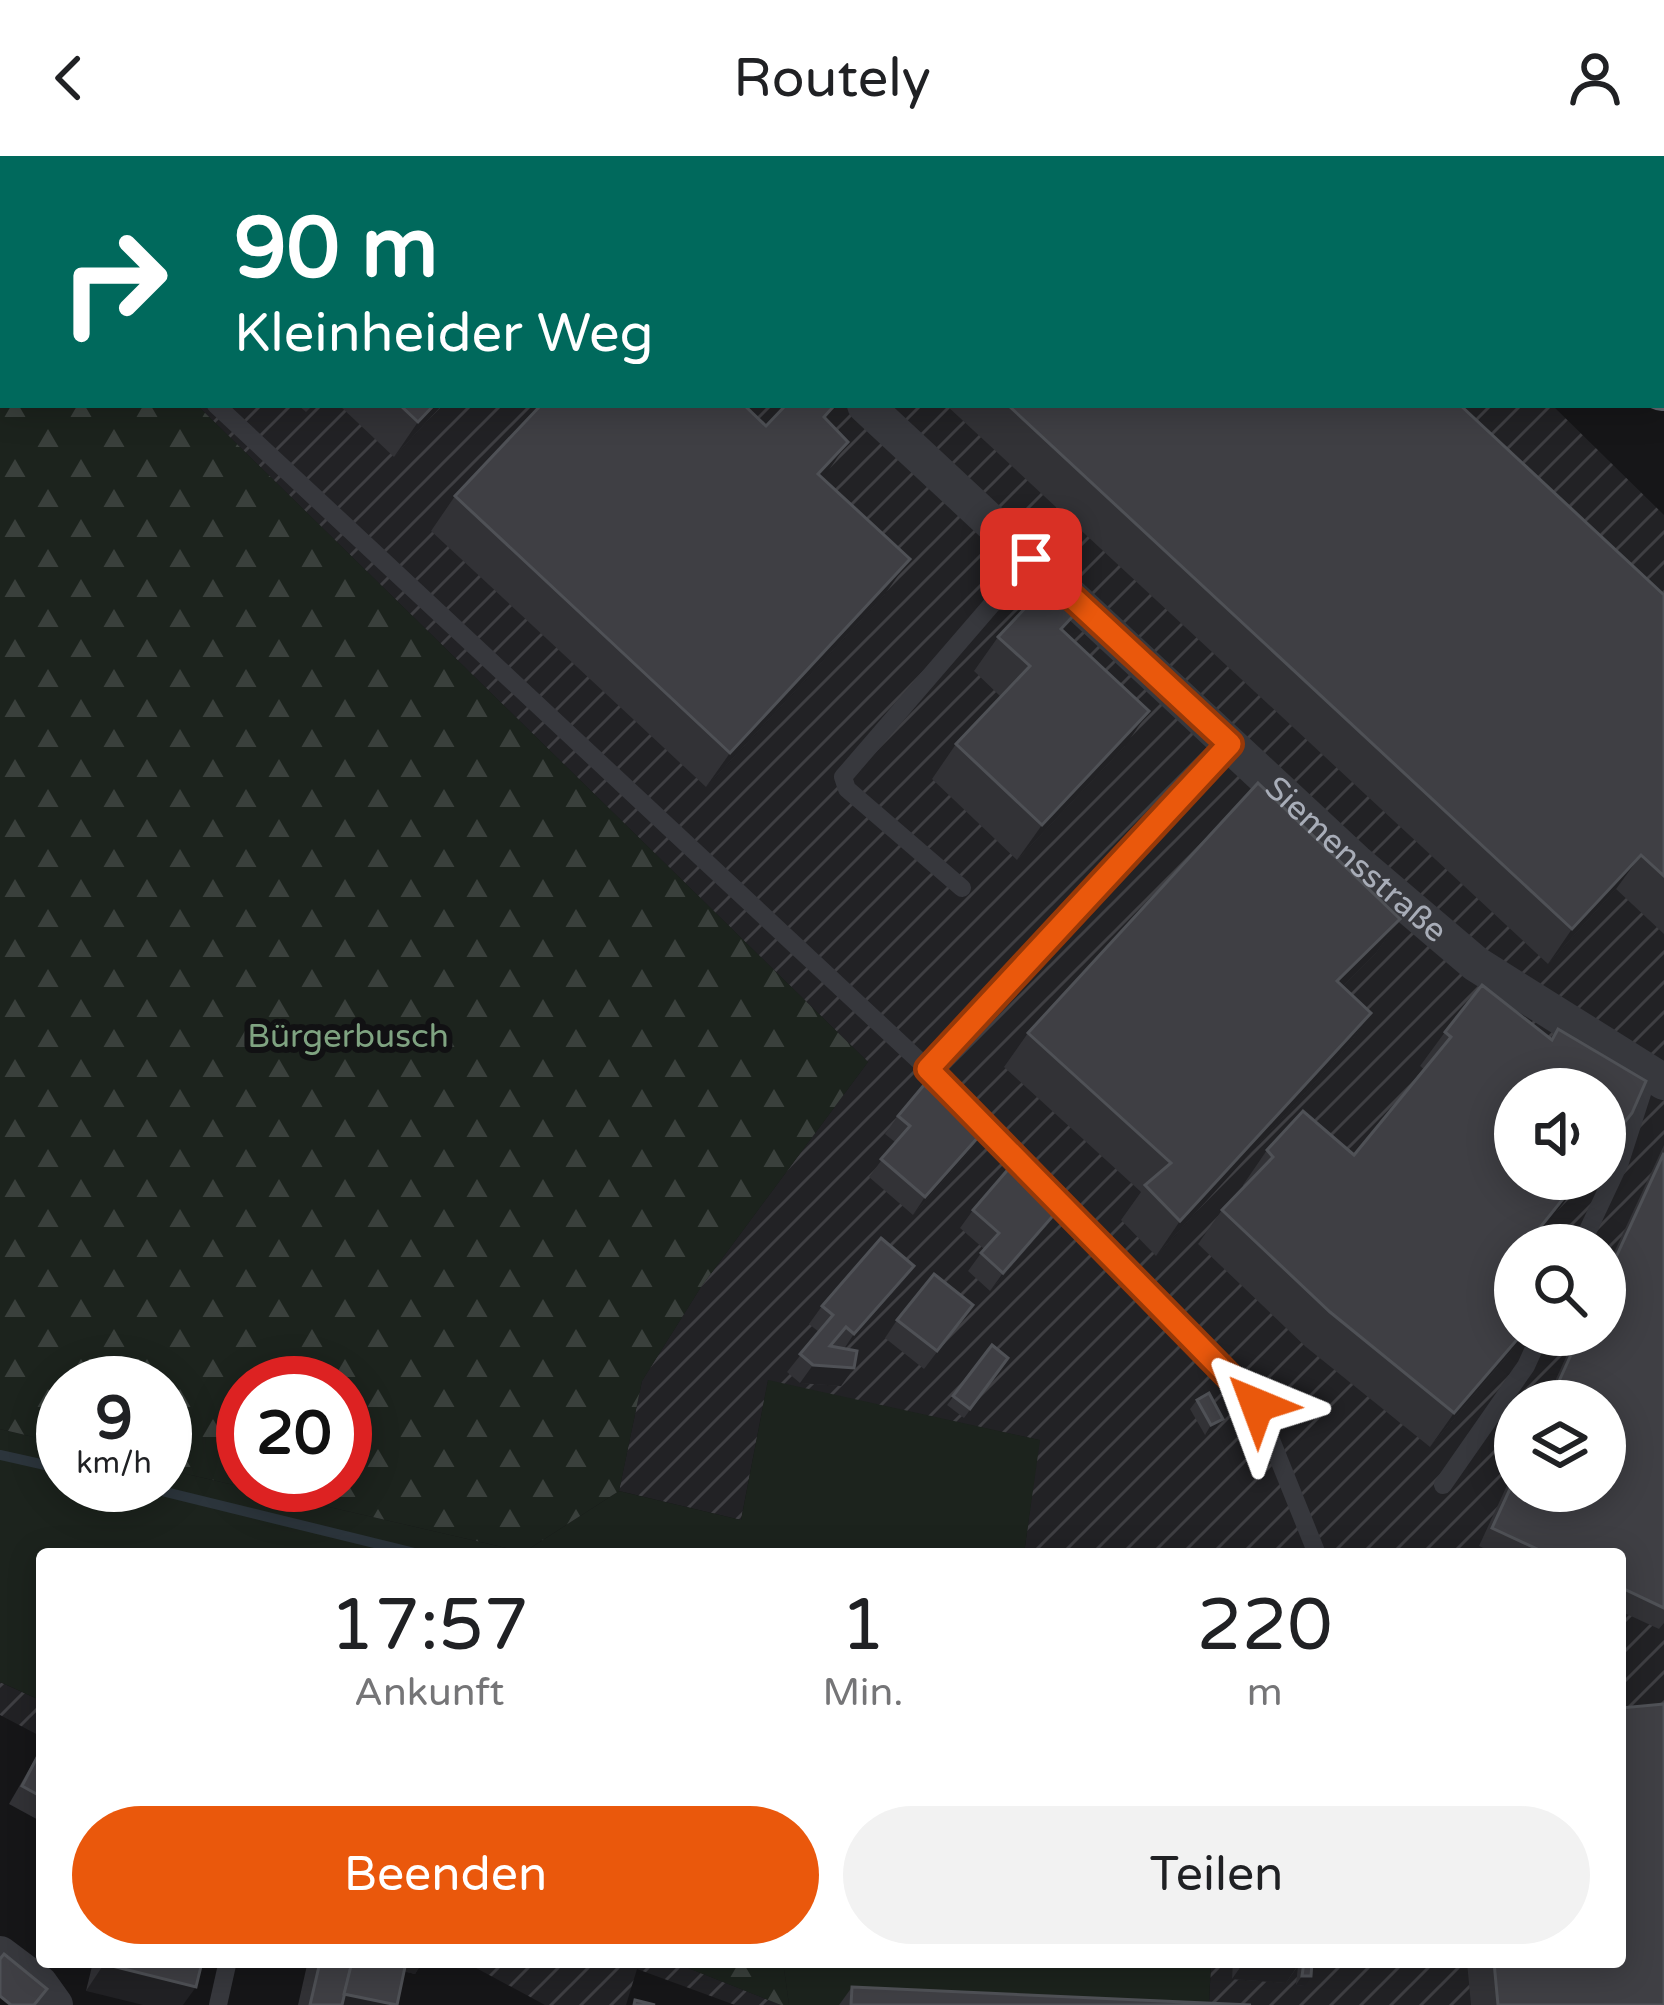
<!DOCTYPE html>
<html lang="de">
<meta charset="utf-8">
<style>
body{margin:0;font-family:"Varela Round",sans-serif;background:#f2f2f2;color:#202124;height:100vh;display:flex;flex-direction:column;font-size:45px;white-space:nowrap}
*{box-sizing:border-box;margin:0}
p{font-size:39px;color:#757577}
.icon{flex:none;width:66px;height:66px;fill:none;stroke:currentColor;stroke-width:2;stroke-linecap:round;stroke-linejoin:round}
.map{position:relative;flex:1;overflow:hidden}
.drawer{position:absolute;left:36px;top:1392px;width:1590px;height:420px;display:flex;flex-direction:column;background:#fff;border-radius:12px;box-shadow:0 6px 30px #0003}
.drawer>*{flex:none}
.guide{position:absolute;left:0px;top:0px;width:1665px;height:252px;box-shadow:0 6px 30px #0003;background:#00695c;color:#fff;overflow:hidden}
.fabs{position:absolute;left:1494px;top:912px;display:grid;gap:24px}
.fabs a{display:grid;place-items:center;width:132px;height:132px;border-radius:50%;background:#fff;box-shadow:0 6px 30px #0003;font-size:60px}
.speed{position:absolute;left:36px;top:1200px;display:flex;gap:24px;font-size:60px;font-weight:700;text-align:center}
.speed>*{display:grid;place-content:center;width:156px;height:156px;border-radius:50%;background:#fff;box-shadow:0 6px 30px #0003;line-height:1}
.speed small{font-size:30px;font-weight:400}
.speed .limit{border:18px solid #d22;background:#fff;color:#111}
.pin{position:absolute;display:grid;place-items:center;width:102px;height:102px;color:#fff;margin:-51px;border-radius:24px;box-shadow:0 6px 18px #0006}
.me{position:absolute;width:132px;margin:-66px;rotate:316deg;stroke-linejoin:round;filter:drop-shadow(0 0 9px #0008)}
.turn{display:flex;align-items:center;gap:42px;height:252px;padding:0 36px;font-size:54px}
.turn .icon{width:156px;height:156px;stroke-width:2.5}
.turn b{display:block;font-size:84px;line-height:102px}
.eta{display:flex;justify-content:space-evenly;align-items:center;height:204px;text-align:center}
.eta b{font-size:72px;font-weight:600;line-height:84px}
.action{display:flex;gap:24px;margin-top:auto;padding:24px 36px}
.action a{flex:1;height:138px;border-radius:72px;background:#ea580c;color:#fff;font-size:48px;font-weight:600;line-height:138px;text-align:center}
.action a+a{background:#f2f2f2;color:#202124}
header{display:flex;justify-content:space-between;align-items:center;height:156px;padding:0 36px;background:#fff;font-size:54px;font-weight:600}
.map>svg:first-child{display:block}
</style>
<header><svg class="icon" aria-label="back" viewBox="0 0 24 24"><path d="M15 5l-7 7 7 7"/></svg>Routely<svg class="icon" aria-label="person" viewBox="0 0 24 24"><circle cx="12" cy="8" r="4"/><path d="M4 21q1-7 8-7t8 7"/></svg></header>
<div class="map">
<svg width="1664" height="1849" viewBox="0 0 1664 1849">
<defs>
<pattern id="industrial-furrows" width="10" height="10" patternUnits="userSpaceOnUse" patternTransform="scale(3)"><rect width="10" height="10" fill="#222225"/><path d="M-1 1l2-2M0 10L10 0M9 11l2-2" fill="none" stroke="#3f3f43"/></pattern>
<pattern id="forest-firs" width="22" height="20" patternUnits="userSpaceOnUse" patternTransform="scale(3)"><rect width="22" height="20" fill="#1c231d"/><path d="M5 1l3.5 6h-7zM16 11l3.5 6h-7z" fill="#3a403c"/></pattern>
</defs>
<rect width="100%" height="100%" fill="#161618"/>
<g fill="url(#industrial-furrows)" fill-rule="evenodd">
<path d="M0,0H1297L1300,3H3V58Z"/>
<path d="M197,249H1552L1664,359V1849H1209L1211,1806H1620V1398H1024L1039,1284L768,1225L741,1364L619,1335L642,1225L701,1131L868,906ZM1515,933H1605V1023H1515ZM1515,1089H1605V1179H1515ZM1515,1245H1605V1335H1515Z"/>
<path d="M0,1526L42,1545V1581L0,1559Z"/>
<path d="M465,1806H673L781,1849H735L637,1813L626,1849H545Z"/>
</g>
<g fill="#1c231d">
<path d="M768,1224L1040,1284L1024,1398H42V1545L0,1526V1273L63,1288V1329H165V1313L524,1396L619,1335L741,1364Z"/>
<path d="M783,1806H1211L1209,1849H789Z"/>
</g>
<g fill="url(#forest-firs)" fill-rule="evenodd">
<path d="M0,56L3,249H197L868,906L701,1131L642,1225L619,1335L524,1396L165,1313V1227H63V1288L0,1273ZM243,1227H345V1329H243Z"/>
<path d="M673,1806H783L789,1849H781Z"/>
</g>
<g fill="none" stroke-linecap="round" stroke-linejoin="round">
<g stroke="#2c353c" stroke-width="10">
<path d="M0,1299L63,1313"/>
<path d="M137,1329L419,1398"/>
</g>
<path stroke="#3d3f44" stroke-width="6" stroke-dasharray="6 9" stroke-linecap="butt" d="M0,95H3"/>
<g stroke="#37383d" stroke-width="18">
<path d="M216,249L928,913"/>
<path d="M1230,588L928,913L1257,1249L1317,1398"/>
<path d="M962,732L847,633L843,621L1031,403"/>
<path d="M1581,1089L1620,1006L1648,919"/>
<path d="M1443,1329L1526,1210L1540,1179"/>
<path d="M218,1849L227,1809"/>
</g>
<g stroke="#37383d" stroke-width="36">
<path d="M596,0L599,3"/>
<path id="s1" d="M865,249L1356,706L1476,808L1664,926"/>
<path d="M0,1798L40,1828L55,1849"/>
</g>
<g stroke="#63666e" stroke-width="66">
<path d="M1433,0L1436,3"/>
<path d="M1621,0L1624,3"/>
<path d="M1662,39L1664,41"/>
<path d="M1662,221L1664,222"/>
</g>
</g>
<g fill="#323236">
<path d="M34,0H149L146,3H37Z"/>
<path d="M678,0H1192L1195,3H681Z"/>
<path d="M298,249H313L306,256Z"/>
<path d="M339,249H442L394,301Z"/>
<path d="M946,249H1460L1664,439V778L1616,733L1548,808Z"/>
<path d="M833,251L825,262L822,322L885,438L706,631L431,375L455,340L766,270Z"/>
<path d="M1063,475L1125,590L1017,704L932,623L956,588L1001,541L974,515L998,481Z"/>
<path d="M1400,763L1376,797L1343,830L1371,857L1347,891L1156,1100L1121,1064L1141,1036L1004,911L1028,877Z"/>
<path d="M1558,873L1632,957L1605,995V933L1515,1089V1179H1525L1430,1291L1306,1191L1198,1088L1222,1054L1244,1031L1243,1029L1267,994L1354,999L1425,914L1420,910L1445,876L1551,883Z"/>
<path d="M898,960L980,979L968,997L913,1059L869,1021L895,986L885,978Z"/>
<path d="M1664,989V1467L1659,1473L1620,1455V1398H1496L1479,1390L1515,1312V1335L1605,1245H1546L1576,1179H1605V1116Z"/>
<path d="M1059,1053L1046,1071L990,1135L968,1115L984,1093L960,1072L973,1054Z"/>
<path d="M914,1110L901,1128L845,1192L841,1230L800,1227L787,1216L819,1176L809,1168L822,1150Z"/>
<path d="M973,1149L924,1213L885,1182L897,1164Z"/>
<path d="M992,1189L1008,1202L964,1262L947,1249Z"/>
<path d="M1197,1244L1223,1263L1216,1272L1205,1279L1190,1253Z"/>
<path d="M42,1591V1666L9,1648Z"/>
<path d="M93,1806H202L86,1835Z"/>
<path d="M294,1806H422L415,1818L404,1815L397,1849H298L307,1809Z"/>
<path d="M1233,1806H1312L1305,1830L1296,1829L1298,1810L1286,1827L1232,1823Z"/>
<path d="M1467,1806H1620L1664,1849H1471Z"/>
<path d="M852,1831L1251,1849H839Z"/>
</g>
<g fill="#212124">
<path d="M434,249H442L394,301L418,266Z"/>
<path d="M848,286L824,321L794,353L818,318Z"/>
<path d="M910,403L885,438L706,631L730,597Z"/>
<path d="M1149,555L1125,590L1017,704L1042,669Z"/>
<path d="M1641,699L1616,733L1548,808L1572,773Z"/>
<path d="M1400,763L1376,797L1313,860L1337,825Z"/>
<path d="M1371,857L1347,891L1156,1100L1180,1065Z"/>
<path d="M980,979L968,997L913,1059L925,1041Z"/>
<path d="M1579,1023H1583L1530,1089H1526Z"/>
<path d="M1059,1053L1046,1071L990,1135L1003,1117Z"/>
<path d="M914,1110L901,1128L842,1196L854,1178Z"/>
<path d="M1521,1179H1525L1430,1291L1454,1257Z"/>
<path d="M813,1209L854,1212L841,1230L800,1227Z"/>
<path d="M1223,1263L1216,1272L1205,1279L1211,1269Z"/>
<path d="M401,1806H409L421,1809L415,1818L396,1814Z"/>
<path d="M1244,1806H1256L1298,1809L1286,1827L1232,1823Z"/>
<path d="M104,1808L196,1831L183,1849H143L86,1835Z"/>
<path d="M1302,1820H1311L1305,1830L1296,1829Z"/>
<path d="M342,1837L396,1849H333Z"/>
</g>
<g fill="#3f3f44" stroke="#4f5156" stroke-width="3">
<path d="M97,0H142L140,3H101Z"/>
<path d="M274,0H521L524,3H271Z"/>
<path d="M740,0H1192L1195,3H743Z"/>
<path d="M400,249H434L418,266Z"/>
<path d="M541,249H744L766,270L786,249H832L833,251L824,261L848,286L818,318L910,403L730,597L455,340Z"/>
<path d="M1008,249H1460L1664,439V720L1641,699L1572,773Z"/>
<path d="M1044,432L1073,460L1061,473L1149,555L1042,669L956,588L1030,510L998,481Z"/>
<path d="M1258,627L1400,763L1337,825L1371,857L1180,1065L1145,1029L1171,1007L1028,877Z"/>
<path d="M1482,829L1552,884L1558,873L1646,925L1632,957L1605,991V933H1515V1023H1579L1526,1089H1515V1179H1521L1454,1257L1330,1156L1222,1054L1273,1001L1267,994L1303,955L1354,999L1451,881L1445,876Z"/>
<path d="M924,929L980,979L925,1041L881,1003L910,970L898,960Z"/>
<path d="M1664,997V1452L1620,1431V1398H1548L1492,1372L1515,1322V1335H1605V1245H1550L1580,1179H1605V1125Z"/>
<path d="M1011,1010L1059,1053L1003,1117L981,1097L999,1077L973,1054Z"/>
<path d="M881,1082L914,1110L854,1178L846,1171L830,1190L857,1195L854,1212L813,1209L800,1198L833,1159L822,1150Z"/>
<path d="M934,1118L973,1149L937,1195L897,1164Z"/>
<path d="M992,1189L1008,1202L970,1253L953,1240Z"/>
<path d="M1209,1237L1223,1263L1211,1269L1197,1244Z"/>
<path d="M1664,1548V1849H1498L1494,1806H1620V1552Z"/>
<path d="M42,1592V1641L22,1630Z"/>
<path d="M4,1798L47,1833L34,1849H11L0,1840V1803Z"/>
<path d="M105,1806H202L196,1831L104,1808Z"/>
<path d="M320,1806H352L342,1849H310Z"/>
<path d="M352,1806H406L397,1849L344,1838Z"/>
<path d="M1256,1806H1299L1298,1809Z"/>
<path d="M1304,1806H1312L1311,1820H1302Z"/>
<path d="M852,1831L1251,1849H851Z"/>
<path d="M635,1844L655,1849H634Z"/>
</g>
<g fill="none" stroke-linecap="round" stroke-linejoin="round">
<defs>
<path id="route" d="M1031,403L1230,588L928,913L1257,1249"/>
</defs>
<use href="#route" stroke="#983908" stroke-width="30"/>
<use href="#route" stroke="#ea580c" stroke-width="21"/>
</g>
<g text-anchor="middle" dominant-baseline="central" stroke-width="12" stroke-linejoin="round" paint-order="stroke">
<g font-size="33" fill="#a8adb8" stroke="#111113">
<text stroke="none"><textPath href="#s1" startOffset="669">Siemensstraße</textPath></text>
</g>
<g font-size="33" fill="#7fa381" stroke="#111113">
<text x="348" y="880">Bürgerbusch</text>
</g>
</g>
</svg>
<div class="fabs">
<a><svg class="icon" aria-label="sound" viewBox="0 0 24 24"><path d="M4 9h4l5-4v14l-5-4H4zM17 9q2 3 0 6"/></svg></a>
<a><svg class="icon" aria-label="search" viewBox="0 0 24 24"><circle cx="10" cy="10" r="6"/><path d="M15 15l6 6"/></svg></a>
<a><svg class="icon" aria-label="layers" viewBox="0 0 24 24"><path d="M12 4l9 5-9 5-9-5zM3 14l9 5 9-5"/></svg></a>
</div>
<div class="speed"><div>9<small>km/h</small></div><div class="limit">20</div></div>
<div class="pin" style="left:1031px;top:403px;background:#d93025"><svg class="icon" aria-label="arrive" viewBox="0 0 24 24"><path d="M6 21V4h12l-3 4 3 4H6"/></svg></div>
<svg class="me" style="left:1257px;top:1249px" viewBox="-20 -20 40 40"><path d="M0-17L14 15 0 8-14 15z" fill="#ea580c" stroke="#fff" stroke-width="4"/></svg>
<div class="guide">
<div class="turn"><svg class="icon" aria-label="right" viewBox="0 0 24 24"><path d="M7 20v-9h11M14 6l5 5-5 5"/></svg><div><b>90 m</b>Kleinheider Weg</div></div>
</div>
<section class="drawer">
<div class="eta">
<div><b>17:57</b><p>Ankunft</p></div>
<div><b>1</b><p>Min.</p></div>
<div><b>220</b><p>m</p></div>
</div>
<div class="action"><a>Beenden</a><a>Teilen</a></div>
</section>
</div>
